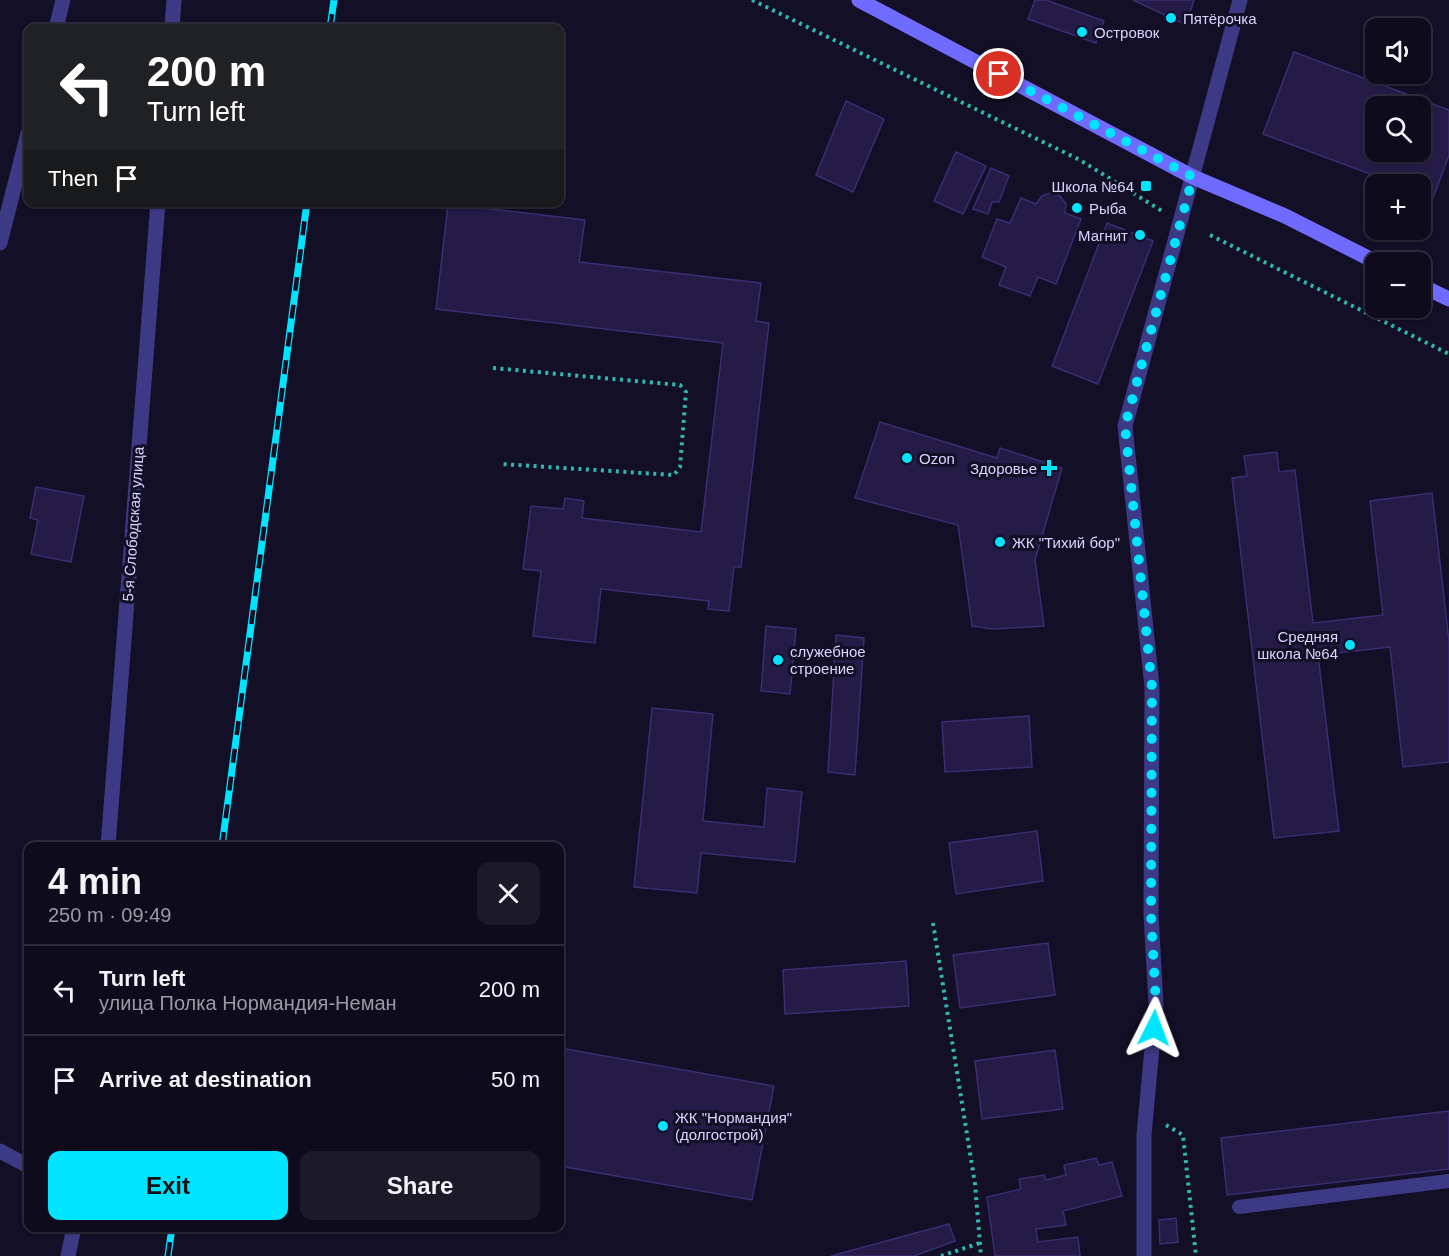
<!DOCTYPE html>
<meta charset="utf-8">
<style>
body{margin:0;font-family:Helvetica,sans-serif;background:#1c1929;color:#f1f3f6;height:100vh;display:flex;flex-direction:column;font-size:22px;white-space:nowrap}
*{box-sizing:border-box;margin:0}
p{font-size:20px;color:#9b9ba3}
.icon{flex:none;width:33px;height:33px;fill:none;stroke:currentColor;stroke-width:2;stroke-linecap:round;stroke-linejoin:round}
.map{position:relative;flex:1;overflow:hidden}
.sheet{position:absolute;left:24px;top:842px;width:540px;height:390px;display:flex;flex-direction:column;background:#0e0b1c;border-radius:12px;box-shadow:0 2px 4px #0004,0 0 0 2px #2e2b3b}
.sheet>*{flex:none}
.guide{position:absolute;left:24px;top:24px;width:540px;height:183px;border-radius:12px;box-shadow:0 2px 4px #0004,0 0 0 2px #2e2b3b;background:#202124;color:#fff;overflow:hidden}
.buttons{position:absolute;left:1365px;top:18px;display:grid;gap:12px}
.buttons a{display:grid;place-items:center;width:66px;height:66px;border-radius:12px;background:#0e0b1c;box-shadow:0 2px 4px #0004,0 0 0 2px #2e2b3b;font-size:30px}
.pin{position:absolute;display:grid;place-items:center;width:51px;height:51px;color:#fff;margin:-26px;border:3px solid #fff;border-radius:50%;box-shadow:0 2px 6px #0007}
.me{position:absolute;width:66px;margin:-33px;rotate:3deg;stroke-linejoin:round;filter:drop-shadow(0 0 4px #0008)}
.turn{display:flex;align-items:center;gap:21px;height:126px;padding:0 24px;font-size:27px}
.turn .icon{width:78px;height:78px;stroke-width:2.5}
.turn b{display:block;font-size:42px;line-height:51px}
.then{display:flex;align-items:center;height:57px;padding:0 24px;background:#0003;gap:12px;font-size:22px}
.round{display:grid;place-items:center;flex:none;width:63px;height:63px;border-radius:12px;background:#1c1929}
.headline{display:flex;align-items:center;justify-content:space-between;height:102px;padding:0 24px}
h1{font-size:36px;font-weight:700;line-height:45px}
.cta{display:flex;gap:12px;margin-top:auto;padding:12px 24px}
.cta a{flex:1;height:69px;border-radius:12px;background:#00e5ff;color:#111;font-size:24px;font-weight:700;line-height:69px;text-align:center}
.cta a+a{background:#1c1929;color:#f1f3f6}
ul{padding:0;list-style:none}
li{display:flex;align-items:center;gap:18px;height:90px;padding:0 24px;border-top:2px solid #2e2b3b}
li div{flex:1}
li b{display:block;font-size:22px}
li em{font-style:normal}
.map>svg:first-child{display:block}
</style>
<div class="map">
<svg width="1449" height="1256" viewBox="0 0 1449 1256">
<rect width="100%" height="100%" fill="#130f26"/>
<g fill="#241b47" stroke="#3b2d73" stroke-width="1.5" fill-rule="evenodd">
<path d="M1035,0H1046L1104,21L1096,43L1028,19Z"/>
<path d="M1133,0H1194L1186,25Z"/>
<path d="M1294,52L1449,110V155L1433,198L1420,193V184H1397L1263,134ZM1376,106H1420V152H1376Z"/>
<path d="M846,101L884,119L853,192L816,175Z"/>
<path d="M956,152L986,166L963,214L934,201Z"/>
<path d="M991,168L1009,176L999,202H992L988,214L973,209Z"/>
<path d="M1050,193L1060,196L1066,204L1065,213L1081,219L1056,284L1038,277L1030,296L999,285L1006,267L982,257L997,219L1010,223L1021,198L1036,204L1042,196Z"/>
<path d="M448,204L585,220L579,262L761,283L756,321L769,323L741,567H734L729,611L708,609L709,601L601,589L595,643L533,636L541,571L523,569L531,506L563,509L565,498L584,501L582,518L701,532L723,343L436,309Z"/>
<path d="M1107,223L1153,241L1098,384L1052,366Z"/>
<path d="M880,422L997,458L1000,448L1062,468L1035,560L1044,626L993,629L972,626L958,525L855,498Z"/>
<path d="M1277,452L1279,472L1295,470L1313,623L1383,615L1370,501L1432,493L1449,641V762L1403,767L1390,647L1318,655L1339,831L1274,838L1232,478L1247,476L1244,456Z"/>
<path d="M36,487L84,496L71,562L31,554L38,520L30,518Z"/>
<path d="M766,626L796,629L790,694L761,691Z"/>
<path d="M836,635L864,638L855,775L828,772Z"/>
<path d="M652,708L713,714L703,821L764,827L767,788L802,792L795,862L701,853L697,893L634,887Z"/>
<path d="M1029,716L1032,767L945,772L942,722Z"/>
<path d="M1037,831L1043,881L956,894L949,843Z"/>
<path d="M1048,943L1055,995L960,1008L953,955Z"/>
<path d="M906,961L909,1006L785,1014L783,970Z"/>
<path d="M560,1048L774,1086L752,1200L560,1166Z"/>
<path d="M1055,1050L1063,1109L982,1119L975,1061Z"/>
<path d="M1449,1111V1169L1227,1195L1221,1138Z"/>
<path d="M1096,1158L1099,1165L1112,1162L1122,1196L1063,1211L1066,1225L1036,1229L1038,1242L1078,1237L1080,1256H995L987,1197L1021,1189L1019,1179L1044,1175L1046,1180L1066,1175L1064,1165Z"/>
<path d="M1176,1218L1178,1242L1160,1244L1159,1220Z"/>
<path d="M949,1224L955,1241L914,1256H831Z"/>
</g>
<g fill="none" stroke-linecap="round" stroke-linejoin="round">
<g stroke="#2fb8b0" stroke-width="4" stroke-dasharray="3 4.5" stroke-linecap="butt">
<path d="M752,0L1080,160L1162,211"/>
<path d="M1210,235L1449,354"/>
<path d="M493,368L680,385L686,392L680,467L674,475L501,464"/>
<path d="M933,923L975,1184L981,1256"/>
<path d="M1166,1125L1183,1135L1196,1256"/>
<path d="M941,1256L980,1243"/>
</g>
<path stroke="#3d3a85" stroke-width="14" d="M1239,1207L1449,1181"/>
<g stroke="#3d3a85" stroke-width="15">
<path d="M56,28L63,0"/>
<path d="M172,28L174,0"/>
<path d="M0,243L28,133"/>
<path d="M108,846L158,202"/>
<path d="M0,1151L28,1166"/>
<path d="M68,1256L74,1227"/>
<path d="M1144,1256V1135L1156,1005L1151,914L1152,687L1125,426L1240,0"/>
</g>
<g stroke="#6f6bff" stroke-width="15">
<path d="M859,0L1193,177L1285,216L1376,262"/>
<path d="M1420,285L1449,299"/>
</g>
<defs>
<g id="rail">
<path d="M330,28L334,0"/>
<path d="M222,846L307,202"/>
<path d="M168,1256L172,1227"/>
</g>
</defs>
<use href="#rail" stroke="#00e5ff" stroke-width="7"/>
<use href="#rail" stroke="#130f26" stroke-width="4.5" stroke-dasharray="14" stroke-linecap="butt"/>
</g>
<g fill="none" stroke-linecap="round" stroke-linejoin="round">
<path stroke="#00e5ff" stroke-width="10" stroke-dasharray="0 18" d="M999,74L1193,177L1125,426L1152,687L1151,914L1156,1005L1154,1028"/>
</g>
<g fill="#00e5ff" stroke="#130f26" stroke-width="2">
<circle cx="1171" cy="18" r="6"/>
<circle cx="1082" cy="32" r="6"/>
<rect x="1140" y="180" width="12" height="12" rx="3"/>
<circle cx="1077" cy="208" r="6"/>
<circle cx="1140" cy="235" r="6"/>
<circle cx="907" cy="458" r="6"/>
<path d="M1046 459h6v6h6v6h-6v6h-6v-6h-6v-6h6z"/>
<circle cx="1000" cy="542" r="6"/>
<circle cx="1350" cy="645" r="6"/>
<circle cx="778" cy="660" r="6"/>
<circle cx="663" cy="1126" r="6"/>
</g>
<g text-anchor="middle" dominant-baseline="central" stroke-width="6" stroke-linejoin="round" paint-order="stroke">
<g font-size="15" fill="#d9d4ff" stroke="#130f26" text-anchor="start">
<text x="1183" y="18">Пятёрочка</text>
<text x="1094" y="32">Островок</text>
<text x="1134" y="186" text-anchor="end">Школа №64</text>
<text x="1089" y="208">Рыба</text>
<text x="1128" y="235" text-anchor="end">Магнит</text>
<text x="919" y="458">Ozon</text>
<text x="1037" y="468" text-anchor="end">Здоровье</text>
<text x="1012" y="542">ЖК "Тихий бор"</text>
<text x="1338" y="636" text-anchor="end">Средняя<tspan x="1338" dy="17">школа №64</tspan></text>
<text x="790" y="651">служебное<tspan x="790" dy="17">строение</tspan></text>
<text x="675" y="1117">ЖК "Нормандия"<tspan x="675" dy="17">(долгострой)</tspan></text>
</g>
<g font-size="15" fill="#d9d4ff" stroke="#130f26">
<text transform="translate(133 524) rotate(-86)">5-я Слободская улица</text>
</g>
</g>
</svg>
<div class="buttons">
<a><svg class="icon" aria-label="sound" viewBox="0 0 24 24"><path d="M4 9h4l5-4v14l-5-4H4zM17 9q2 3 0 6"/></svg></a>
<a><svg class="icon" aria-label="search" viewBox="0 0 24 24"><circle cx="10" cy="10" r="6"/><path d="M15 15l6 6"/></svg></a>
<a>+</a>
<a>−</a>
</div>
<div class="pin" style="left:999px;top:74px;background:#d93025"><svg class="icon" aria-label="arrive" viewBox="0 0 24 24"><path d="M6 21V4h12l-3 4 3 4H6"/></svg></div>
<svg class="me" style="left:1154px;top:1028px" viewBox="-20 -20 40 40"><path d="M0-17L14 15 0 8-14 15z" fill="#00e5ff" stroke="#fff" stroke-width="4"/></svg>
<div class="guide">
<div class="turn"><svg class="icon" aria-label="left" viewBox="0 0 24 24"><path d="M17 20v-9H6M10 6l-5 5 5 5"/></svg><div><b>200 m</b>Turn left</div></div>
<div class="then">Then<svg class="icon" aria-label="arrive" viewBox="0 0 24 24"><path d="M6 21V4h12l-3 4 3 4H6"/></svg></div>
</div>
<section class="sheet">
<div class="headline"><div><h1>4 min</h1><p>250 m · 09:49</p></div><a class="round"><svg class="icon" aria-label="close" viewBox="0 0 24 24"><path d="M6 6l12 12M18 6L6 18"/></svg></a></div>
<ul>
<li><svg class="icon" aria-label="left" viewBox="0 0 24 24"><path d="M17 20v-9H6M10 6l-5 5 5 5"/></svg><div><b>Turn left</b><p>улица Полка Нормандия-Неман</p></div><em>200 m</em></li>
<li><svg class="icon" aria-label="arrive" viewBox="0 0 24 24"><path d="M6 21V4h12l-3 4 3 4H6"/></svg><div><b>Arrive at destination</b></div><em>50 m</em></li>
</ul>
<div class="cta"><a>Exit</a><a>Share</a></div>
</section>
</div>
